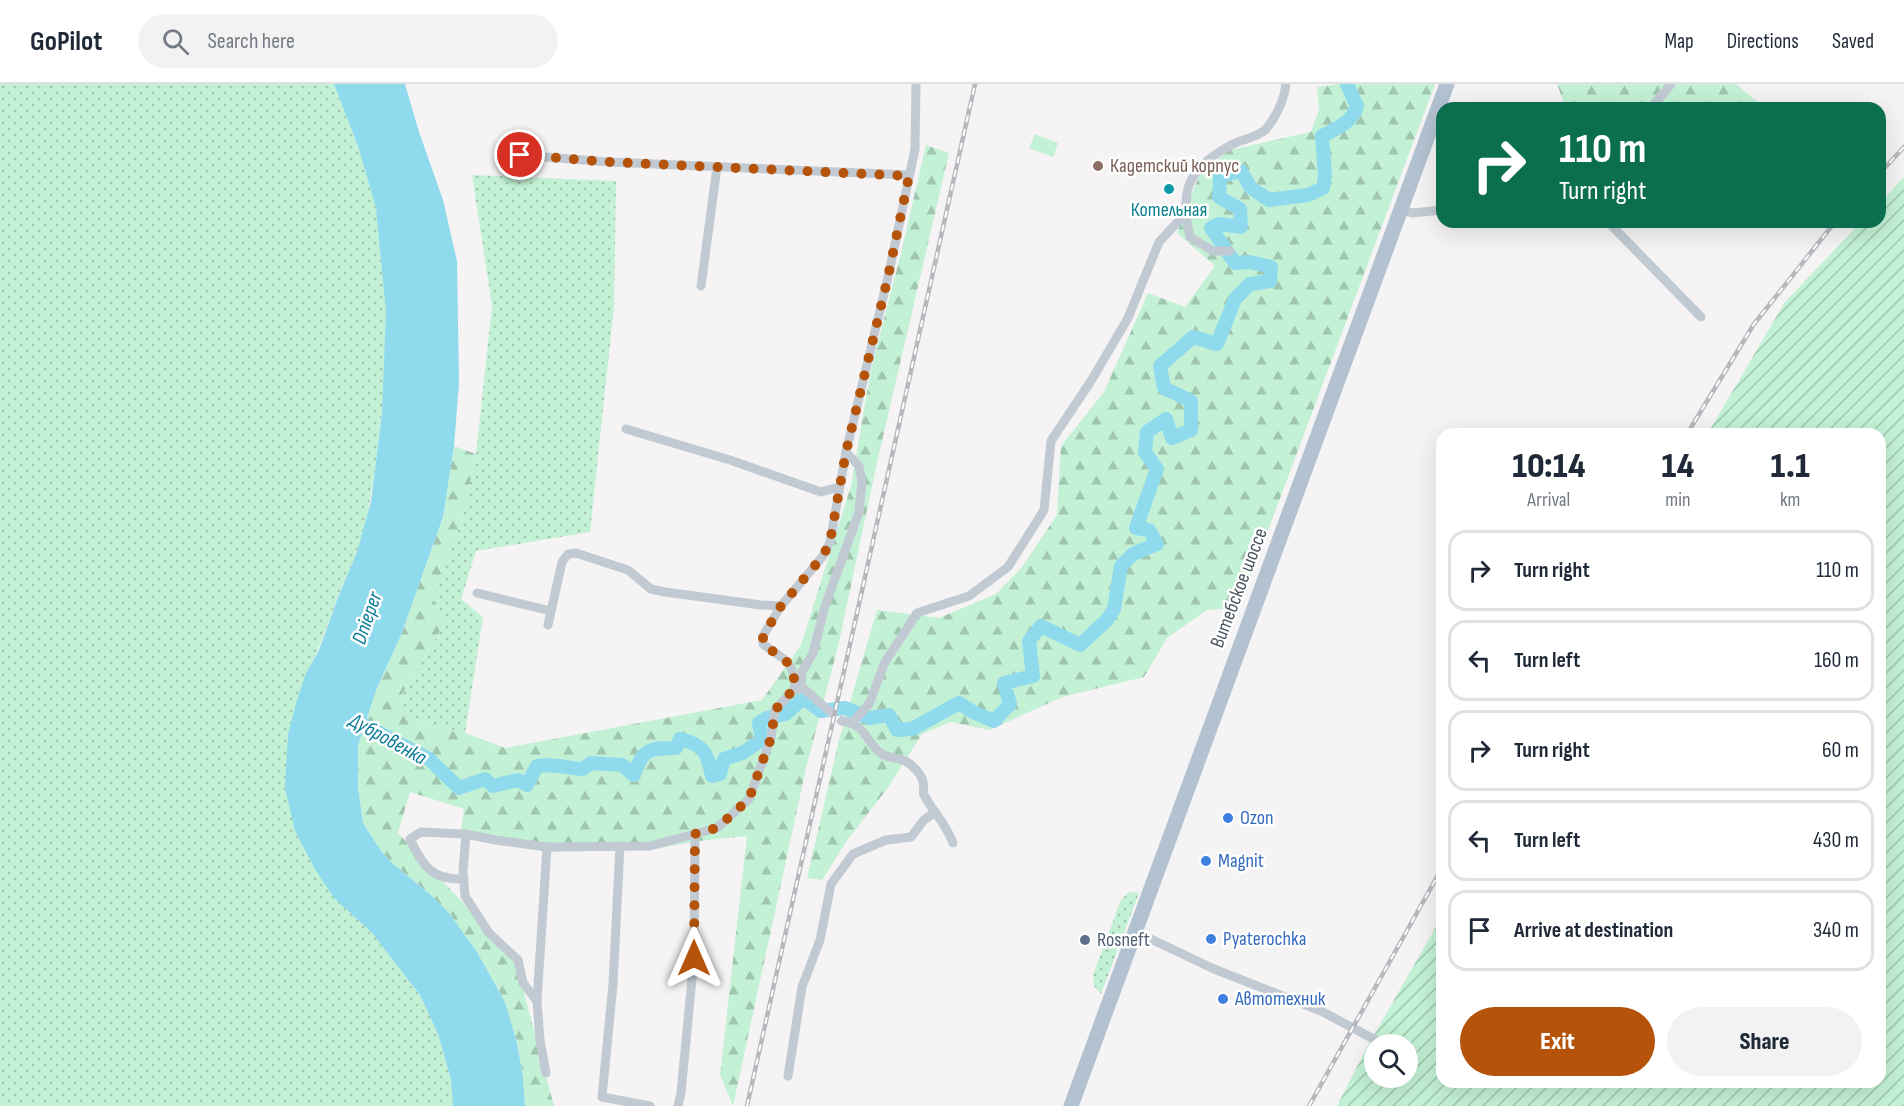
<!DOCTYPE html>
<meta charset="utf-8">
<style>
body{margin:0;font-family:"Sofia Sans Condensed",sans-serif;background:#f2f2f3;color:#1f2937;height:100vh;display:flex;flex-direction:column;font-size:22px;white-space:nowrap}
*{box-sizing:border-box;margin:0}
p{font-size:20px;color:#747a83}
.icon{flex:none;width:33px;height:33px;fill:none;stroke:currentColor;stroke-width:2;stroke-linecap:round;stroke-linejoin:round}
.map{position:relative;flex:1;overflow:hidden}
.side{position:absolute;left:1436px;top:344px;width:450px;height:660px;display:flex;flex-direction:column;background:#fff;border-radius:18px;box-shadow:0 6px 24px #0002}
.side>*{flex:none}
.banner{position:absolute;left:1436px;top:18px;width:450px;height:126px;border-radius:18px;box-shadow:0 6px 24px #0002;background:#0b6e4f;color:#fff;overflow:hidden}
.buttons{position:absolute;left:1364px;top:950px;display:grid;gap:12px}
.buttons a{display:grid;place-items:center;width:54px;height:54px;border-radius:50%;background:#fff;box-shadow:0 6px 24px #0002;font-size:30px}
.pin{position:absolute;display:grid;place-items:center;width:51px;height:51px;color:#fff;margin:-26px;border:3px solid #fff;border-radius:50%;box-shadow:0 2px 6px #0007}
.me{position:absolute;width:66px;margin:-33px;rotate:0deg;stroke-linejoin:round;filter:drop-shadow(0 0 4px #0008)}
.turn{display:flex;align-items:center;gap:21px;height:126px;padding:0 24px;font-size:27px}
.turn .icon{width:78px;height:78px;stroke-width:2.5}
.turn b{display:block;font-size:42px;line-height:51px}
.eta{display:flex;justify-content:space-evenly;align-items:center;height:102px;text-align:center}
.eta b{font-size:36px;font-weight:800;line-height:42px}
.cta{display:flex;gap:12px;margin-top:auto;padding:12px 24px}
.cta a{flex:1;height:69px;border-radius:36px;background:#b45309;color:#fff;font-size:24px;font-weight:800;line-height:69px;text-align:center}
.cta a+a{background:#f2f2f3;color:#1f2937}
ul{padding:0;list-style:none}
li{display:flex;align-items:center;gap:18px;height:81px;margin:0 12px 9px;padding:0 12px;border:3px solid #e0e1e3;border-radius:18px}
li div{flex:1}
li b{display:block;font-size:22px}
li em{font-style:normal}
header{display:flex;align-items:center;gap:36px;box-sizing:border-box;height:84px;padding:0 30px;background:#fff;border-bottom:2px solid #e0e1e3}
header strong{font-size:28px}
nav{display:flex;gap:33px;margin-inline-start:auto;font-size:21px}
.search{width:420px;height:54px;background:#f2f2f3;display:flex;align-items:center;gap:15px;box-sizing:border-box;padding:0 21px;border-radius:33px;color:#747a83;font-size:22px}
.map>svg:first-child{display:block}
</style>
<header>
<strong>GoPilot</strong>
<div class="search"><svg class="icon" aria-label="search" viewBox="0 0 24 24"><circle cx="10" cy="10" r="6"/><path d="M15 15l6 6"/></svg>Search here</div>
<nav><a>Map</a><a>Directions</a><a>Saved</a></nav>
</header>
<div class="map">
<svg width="1904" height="1022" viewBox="0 0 1904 1022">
<defs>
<pattern id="grass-dots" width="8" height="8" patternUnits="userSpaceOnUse" patternTransform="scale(1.5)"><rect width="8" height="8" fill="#c3f1d5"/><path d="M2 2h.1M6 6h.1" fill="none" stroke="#a0c6b0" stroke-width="1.8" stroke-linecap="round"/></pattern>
<pattern id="forest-firs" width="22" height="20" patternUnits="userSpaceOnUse" patternTransform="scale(1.5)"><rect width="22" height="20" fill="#c3f1d5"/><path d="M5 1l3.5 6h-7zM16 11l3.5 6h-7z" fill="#a0c6b0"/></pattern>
<pattern id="garden-furrows" width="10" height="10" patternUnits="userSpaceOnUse" patternTransform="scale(1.5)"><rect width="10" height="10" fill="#c3f1d5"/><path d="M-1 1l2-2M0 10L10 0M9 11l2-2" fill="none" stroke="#a0c6b0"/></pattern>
</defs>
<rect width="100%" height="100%" fill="#f5f3f3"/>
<g fill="url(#grass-dots)">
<path d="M0,0H334C349,41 368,82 376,125C391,206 388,289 377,370C372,403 368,436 357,468C351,485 342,501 336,518C326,544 320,565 306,589L334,814L372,849L420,911L438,950L451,995L453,1022H0Z"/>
<path d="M472,91L616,97L614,222L590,448L476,467L461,515L483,533L465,649L400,631L403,609L444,540L432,515L463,433L476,370L492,222Z"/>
<path d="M1129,808L1139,809L1101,910L1094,902L1093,891L1121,816Z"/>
</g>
<g fill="url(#forest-firs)">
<path d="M1340,0H1435L1239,524L1207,526L1167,554L1144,593L1062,613L990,646L951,638L922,650L887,705L848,755L822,796L807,794L839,656L877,526L939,534L996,510L1022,483L1057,431L1061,362L1104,308L1148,209L1185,223L1215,182L1177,149L1200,89L1230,66L1311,48L1319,26L1317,3Z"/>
<path d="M1557,0H1736L1765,24H1566Z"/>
<path d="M926,61L949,69L876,383L838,563L806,684L733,1022L720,991L747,752L699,757L655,765L549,768L460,752L464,725L410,708L398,749L515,875L554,1022H525L523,993L517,959L505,918L477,868L449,829L431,811L393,780L381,767L363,739L358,702V662L377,604L401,551L443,433L454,362L476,370L463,433L433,515L444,540L403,609L400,631L465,649L505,664L762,616L801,561L851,402L871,285L901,169Z"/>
</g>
<path fill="url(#garden-furrows)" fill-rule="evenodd" d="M1904,93V1022H1337L1366,965L1441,834L1442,998H1880V350L1708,349L1785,218L1861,138H1880V119ZM1374,960H1407V993H1374Z"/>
<path fill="#c3f1d5" d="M1035,50L1058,59L1053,73L1029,64Z"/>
<path fill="#90daee" d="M334,0H405L419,48L443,116L457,177L459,300L454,362L443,433L401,551L377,604L368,631L358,662V703L363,739L381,767L393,780L431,811L449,829L477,868L505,918L517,959L523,993L525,1022H453L451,995L438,950L420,911L372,849L334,814L315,785L295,747L285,704L288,650L297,616L306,589L319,566L337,516L357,468L371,417L382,330L386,227L376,124L359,65Z"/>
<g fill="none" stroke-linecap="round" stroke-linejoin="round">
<path stroke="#90daee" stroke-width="14" d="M349,633L429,675L459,704L485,695L493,702L518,696L527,701L537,682C552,679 567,684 583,685L591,679L622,681L634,691C643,664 650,664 676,664L680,655C705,661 707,669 712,692L720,690L724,675L742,669L762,656L759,639L767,634L786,630L803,614L821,627L845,624L870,634L889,631L897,646L912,645L959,619L973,628L994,637L1010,620L1004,599L1033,592L1029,557L1041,542L1080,561L1107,536L1114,525L1121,482L1133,470L1157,460L1149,446L1136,444L1157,385L1145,368L1147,348L1166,335L1172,354L1191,346V317L1164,304L1160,282L1193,253L1217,260L1235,215L1250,200L1270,197L1271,183L1250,178L1235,179L1211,144L1219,140L1241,143L1240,125L1219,113L1220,92L1241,87L1251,104L1269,116L1308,111L1323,104L1325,92L1322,52C1336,45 1353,38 1357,22L1347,0"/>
<path stroke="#caccce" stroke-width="9" stroke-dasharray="9 4.5" stroke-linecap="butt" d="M828,626L842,637"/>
<g stroke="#c1cad2" stroke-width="9">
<path d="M1651,24L1671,0"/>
<path d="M520,71L609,78L909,91"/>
<path d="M1400,125L1412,129L1442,126"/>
<path d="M1608,138L1701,233"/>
<path d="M1230,167H1213L1190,153C1178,104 1190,82 1235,59C1244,55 1257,53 1265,46C1276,34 1284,16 1286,0"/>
<path d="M701,202L717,83"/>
<path d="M626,345L730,376L821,408L839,403"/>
<path d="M477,509L551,527"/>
<path d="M781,522L763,552V560C784,577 793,573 795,604L798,606"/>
<path d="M548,541L562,478L568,470L576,469L628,486L651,505L665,508L761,521L781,522L823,472L830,458L846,368L888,193L915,65L916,0"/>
<path d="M828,626L801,602L802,588L813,569L825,522L859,428L862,398L859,382L846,368"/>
<path d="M842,637C865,640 864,654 879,668C887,675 897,673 905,677C912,680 922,691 923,698C925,703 922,706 924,711C934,729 946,740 953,759"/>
<path d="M853,638L869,620L885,578L917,529L969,512L1008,483L1044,426L1051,357L1091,297L1128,234L1159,158L1185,130"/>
<path d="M620,762L613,900L602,1013L650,1022"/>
<path d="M464,795C431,796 423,782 410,755L421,748L466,750"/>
<path d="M1134,847L1214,885L1321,927L1383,960"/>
<path d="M537,917L523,899L518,876L489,849L465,812L463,787L466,750L495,756L547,763L650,762L717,744L749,715L771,654L775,626L795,604"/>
<path d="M546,989L540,956L537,917L547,763"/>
<path d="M788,992L802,903L820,856L831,800L853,770L886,756L911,753L924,736L935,728"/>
<path d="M678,1022L681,1009L694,874L695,750"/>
</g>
<path stroke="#b3c2d1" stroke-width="15" d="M1071,1022L1447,0"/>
<defs>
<g id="rail">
<path d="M1880,89L1904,63"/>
<path d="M1687,350L1754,240L1835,138"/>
<path d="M747,1022L975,0"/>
<path d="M1309,1022L1442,784"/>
</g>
</defs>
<use href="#rail" stroke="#b5b8bd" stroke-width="4.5"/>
<use href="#rail" stroke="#fff" stroke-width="2" stroke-dasharray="7" stroke-linecap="butt"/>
</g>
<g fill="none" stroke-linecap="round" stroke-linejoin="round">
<path stroke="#b45309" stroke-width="10" stroke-dasharray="0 18" d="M520,71L609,78L909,92L888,193L846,368L830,458L823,472L781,522L763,552V560C783,577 793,573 795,604L775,626L771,654L749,715L717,744L695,750L694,874"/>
</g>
<circle fill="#8d6e63" stroke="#fff" stroke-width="2" cx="1098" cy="82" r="6"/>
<circle fill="#0f9aa8" stroke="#fff" stroke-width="2" cx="1169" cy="105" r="6"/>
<g fill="#3f7fe0" stroke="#fff" stroke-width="2">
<circle cx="1228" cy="734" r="6"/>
<circle cx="1206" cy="777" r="6"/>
<circle cx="1211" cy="855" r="6"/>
<circle cx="1223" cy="915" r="6"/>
</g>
<circle fill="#5c6f8a" stroke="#fff" stroke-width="2" cx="1085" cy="856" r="6"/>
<g text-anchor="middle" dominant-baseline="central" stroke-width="5" stroke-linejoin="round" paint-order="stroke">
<g font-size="20" fill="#785e54" stroke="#fff" text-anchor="start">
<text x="1110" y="82">Кадетский корпус</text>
</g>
<g font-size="20" fill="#0d838f" stroke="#fff">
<text x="1169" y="126">Котельная</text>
</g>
<g font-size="20" fill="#4a5661" stroke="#fff">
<text transform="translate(1239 504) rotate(-69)">Витебское шоссе</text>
</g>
<g font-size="20" fill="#366cbe" stroke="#fff" text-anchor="start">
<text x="1240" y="734">Ozon</text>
<text x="1218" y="777">Magnit</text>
<text x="1223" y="855">Pyaterochka</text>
<text x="1235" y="915">Автотехник</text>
</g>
<g font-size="20" fill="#4e5e75" stroke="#fff" text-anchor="start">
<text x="1097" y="856">Rosneft</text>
</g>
<g font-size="21" font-style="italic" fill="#0c7c9b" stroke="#fff">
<text transform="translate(367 534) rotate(-71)">Dnieper</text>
<text transform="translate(388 655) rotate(29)">Дубровенка</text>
</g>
</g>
</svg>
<div class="buttons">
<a><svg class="icon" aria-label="search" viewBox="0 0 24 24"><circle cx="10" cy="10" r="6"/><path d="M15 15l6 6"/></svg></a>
</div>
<div class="pin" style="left:520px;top:71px;background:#d93025"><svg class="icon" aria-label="arrive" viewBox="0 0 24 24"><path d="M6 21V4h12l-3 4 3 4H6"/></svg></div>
<svg class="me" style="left:694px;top:874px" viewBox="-20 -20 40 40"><path d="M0-17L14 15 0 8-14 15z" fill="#b45309" stroke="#fff" stroke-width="4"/></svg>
<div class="banner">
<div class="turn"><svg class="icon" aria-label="right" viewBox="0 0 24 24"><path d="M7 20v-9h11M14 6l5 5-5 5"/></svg><div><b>110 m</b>Turn right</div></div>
</div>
<section class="side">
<div class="eta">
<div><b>10:14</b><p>Arrival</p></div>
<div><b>14</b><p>min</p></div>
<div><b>1.1</b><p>km</p></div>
</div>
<ul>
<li><svg class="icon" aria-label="right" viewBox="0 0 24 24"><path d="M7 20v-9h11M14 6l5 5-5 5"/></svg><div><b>Turn right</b></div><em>110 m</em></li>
<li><svg class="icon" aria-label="left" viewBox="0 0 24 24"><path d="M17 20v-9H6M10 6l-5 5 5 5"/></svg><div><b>Turn left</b></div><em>160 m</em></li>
<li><svg class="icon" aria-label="right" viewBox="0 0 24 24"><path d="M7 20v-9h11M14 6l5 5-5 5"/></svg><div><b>Turn right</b></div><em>60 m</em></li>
<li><svg class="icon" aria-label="left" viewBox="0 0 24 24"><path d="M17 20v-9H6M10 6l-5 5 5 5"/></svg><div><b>Turn left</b></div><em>430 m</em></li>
<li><svg class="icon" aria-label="arrive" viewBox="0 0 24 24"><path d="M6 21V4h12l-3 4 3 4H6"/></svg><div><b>Arrive at destination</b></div><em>340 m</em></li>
</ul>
<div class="cta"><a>Exit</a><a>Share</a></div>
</section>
</div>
